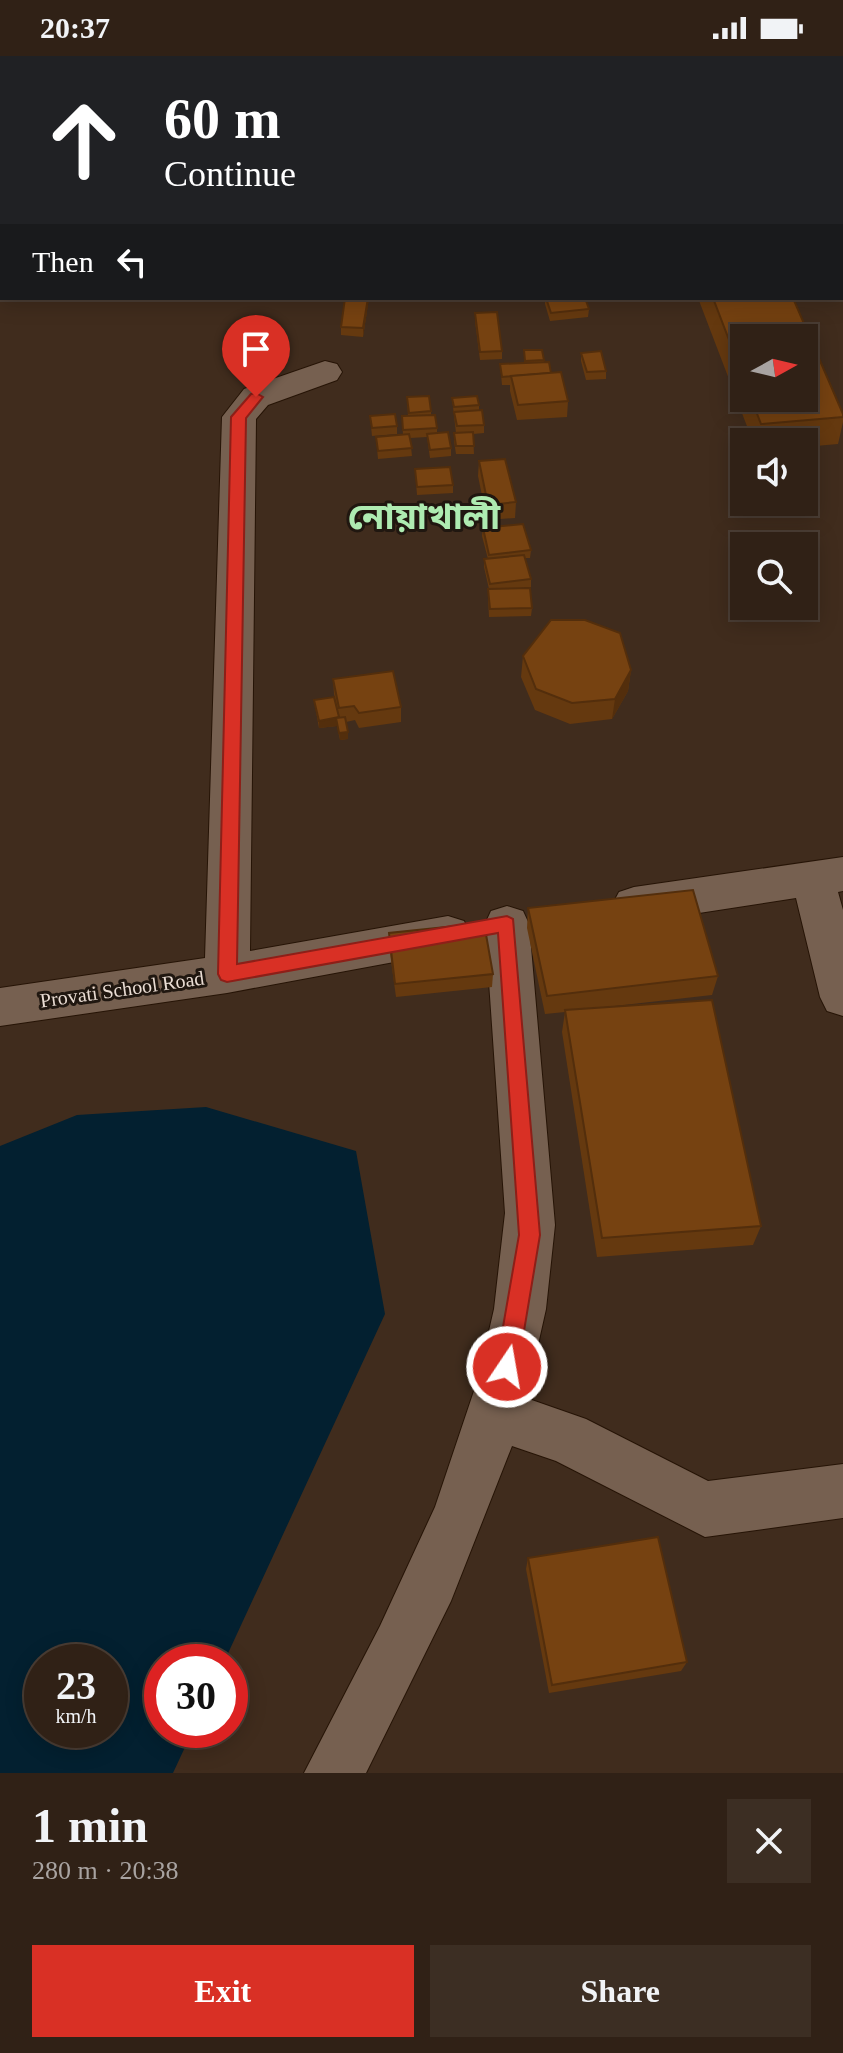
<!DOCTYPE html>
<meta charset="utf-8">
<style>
body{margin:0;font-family:"Times New Roman","Noto Sans Bengali",serif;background:#3c2e23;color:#f1f3f6;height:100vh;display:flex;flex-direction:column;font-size:30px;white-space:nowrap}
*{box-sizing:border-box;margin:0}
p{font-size:26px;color:#a8a3a1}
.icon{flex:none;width:44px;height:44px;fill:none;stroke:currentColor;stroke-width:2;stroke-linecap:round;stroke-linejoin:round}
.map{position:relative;height:1717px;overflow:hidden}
.sheet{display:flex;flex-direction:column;background:#302116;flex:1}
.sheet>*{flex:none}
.banner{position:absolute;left:0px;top:0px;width:844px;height:244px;box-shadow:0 4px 20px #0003,0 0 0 2px #4b3e35;background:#202124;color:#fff;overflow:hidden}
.needle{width:52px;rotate:82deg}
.buttons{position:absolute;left:730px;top:268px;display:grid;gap:16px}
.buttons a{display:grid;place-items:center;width:88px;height:88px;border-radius:0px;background:#302116;box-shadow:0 4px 20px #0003,0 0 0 2px #4b3e35;font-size:40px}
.speed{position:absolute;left:24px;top:1588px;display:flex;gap:16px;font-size:40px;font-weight:700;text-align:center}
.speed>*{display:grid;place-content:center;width:104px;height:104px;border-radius:50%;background:#302116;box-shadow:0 4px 20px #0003,0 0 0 2px #4b3e35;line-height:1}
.speed small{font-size:20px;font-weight:400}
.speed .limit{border:12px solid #d22;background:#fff;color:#111}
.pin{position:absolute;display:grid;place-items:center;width:68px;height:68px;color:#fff;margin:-82px -34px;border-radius:50% 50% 50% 0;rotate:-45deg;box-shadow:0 0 8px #0007}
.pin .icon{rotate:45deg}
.me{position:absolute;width:88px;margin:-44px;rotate:12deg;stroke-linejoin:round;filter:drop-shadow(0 0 6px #0008)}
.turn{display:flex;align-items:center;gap:28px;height:168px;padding:0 32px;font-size:36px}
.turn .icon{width:104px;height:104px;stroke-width:2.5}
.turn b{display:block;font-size:56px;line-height:68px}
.then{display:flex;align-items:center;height:76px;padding:0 32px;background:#0003;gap:16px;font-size:30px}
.round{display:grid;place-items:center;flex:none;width:84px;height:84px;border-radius:0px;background:#3c2e23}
.headline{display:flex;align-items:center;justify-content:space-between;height:136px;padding:0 32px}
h1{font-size:48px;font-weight:600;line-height:60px}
.primary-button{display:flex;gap:16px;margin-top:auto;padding:16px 32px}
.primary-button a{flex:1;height:92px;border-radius:0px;background:#d93025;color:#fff;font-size:32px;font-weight:600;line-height:92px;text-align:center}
.primary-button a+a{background:#3c2e23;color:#f1f3f6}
.status{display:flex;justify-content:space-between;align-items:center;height:56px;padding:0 40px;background:#302116;direction:ltr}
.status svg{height:22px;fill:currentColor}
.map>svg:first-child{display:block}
</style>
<div class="status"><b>20:37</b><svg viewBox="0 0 49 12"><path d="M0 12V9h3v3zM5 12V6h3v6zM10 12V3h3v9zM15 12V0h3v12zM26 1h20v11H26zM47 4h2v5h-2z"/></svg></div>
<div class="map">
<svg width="843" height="1717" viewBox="0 0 843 1717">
<rect width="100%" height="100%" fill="#402c1d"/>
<path fill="#032030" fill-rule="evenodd" d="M206,1051L356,1095L385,1258L224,1606H162V1674H193L173,1717H0V1090L77,1059ZM42,1606H110V1674H42Z"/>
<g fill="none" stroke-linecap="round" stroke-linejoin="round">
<defs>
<g id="minor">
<path d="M325,305L337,308L342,316L337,324L268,349L256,363L250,895L448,860L464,865L470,878L464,891L448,896L227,937L0,970V932L205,902L222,361L244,333Z"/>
<path d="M843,801V835L838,836L843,854V960L827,955L820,941L796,842L634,867L619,862L612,849L619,836L634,831Z"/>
<path d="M507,850L523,855L529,868L555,1169L546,1253L526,1342L586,1363L708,1425L843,1408V1462L705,1481L556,1405L512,1390L451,1545L366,1717H304L380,1570L435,1451L478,1323L494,1253L505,1157L485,868L491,855Z"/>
</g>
<g id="tertiary">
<path d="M770,0H798L799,2H771Z"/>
<rect x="842" y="112" width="1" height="20"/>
</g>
</defs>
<use href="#minor" stroke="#261406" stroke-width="2"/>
<use href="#tertiary" stroke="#261406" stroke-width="2"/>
<use href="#minor" fill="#766050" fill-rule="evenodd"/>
<use href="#tertiary" fill="#766050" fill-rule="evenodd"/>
</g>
<g fill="#65390f" fill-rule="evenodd">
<path d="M345,242H369L363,281L341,279V271Z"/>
<path d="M539,242H585L589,253L588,261L550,265L545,248V244L540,245Z"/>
<path d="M698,242H793L843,358V366L838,388L804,391V386H753ZM744,282L804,342H744Z"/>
<path d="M475,257L502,295V303L480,304L475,265Z"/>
<path d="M524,294H542L544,306L568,345L567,361L517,364L510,335V329H502L500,308L524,307Z"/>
<path d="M581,297L606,315V323L586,324L581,305Z"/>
<path d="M407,341L431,355V359L437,372V377L451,392V400L430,402L427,381L410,382L412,400L378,403L376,381L403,379L402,360H408Z"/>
<path d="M452,342L479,349V355L484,369V377L473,378L474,398H456L454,385V377H456Z"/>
<path d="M370,360L397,370V378L372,380Z"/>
<path d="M479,405L516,446L515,462L487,464L478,420Z"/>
<path d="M415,413L453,429V437L417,439Z"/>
<path d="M483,472L531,494L530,502H525L531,523V531L520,532L532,552L531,560L489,561L488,541V533H489L484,511V503H488L482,480Z"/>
<path d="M523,600L631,614L628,635L612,663L570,668L535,654L521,621Z"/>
<path d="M333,623L401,651V666L359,672L355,664L346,666L348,683L340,684L337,670L319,672L314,644L338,655L334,638Z"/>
<path d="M528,852L718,920L712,939L606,951L761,1170L753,1189L597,1201L562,976L565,956L545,958L527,872Z"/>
<path d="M389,877L493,918L492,931L396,941L389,890Z"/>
<path d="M528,1502L687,1606L681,1615L549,1637L526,1513Z"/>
</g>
<g fill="#532e0c">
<path d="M368,242H369L363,281V272Z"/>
<path d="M631,614L628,635L612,663L615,643Z"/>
<path d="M336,662L337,670L319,672V665Z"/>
<path d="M348,676V683L340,684L339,677Z"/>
</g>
<g fill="#764211" stroke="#532e0c" stroke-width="2">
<path d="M314,0H393L394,2H315Z"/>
<rect x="417" y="0" width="42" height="2"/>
<path d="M345,242H368L363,272L341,271Z"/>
<path d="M546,242H585L589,253L551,257Z"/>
<path d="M713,242H793L843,358V361L761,368L751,342H804V282H744V323Z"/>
<path d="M497,256L502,295L480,296L475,257Z"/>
<path d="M524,294H542L544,304L525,305Z"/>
<path d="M601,295L606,315L587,316L581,297Z"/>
<path d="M549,306L551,317L502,321L500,308Z"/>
<path d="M561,316L568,345L518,349L511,320Z"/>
<path d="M429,340L431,355L409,357L407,341Z"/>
<path d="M477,340L479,349L454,351L452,342Z"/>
<path d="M482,354L484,369L457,370L454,356Z"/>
<path d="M395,358L397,370L372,372L370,360Z"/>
<path d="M435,359L437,372L403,374L402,360Z"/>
<path d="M448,376L451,392L430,394L427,378Z"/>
<path d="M473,376L474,390H456L454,377Z"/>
<path d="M409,378L412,392L378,395L376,381Z"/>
<path d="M505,403L516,446L488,449L479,405Z"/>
<path d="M450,411L453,429L417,431L415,413Z"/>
<path d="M523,468L531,494L489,499L483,472Z"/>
<path d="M524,499L531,523L490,528L484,503Z"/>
<path d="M530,532L532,552L490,553L488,533Z"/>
<path d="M551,564H585L620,577L631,614L615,643L572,647L536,633L523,600Z"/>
<path d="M393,615L401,651L359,657L354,650L339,652L333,623Z"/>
<path d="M334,641L339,661L319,665L314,644Z"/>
<path d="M345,661L348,676L339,677L336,662Z"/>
<path d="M693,834L718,920L547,940L528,852Z"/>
<path d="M484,867L493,918L395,928L389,877Z"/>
<path d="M712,944L761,1170L602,1182L565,954Z"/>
<path d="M658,1481L687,1606L552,1629L528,1502Z"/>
</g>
<path fill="#d93025" stroke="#8d1f18" stroke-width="2" d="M256,337L263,341L246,362L237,908L507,860L513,863L540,1179L518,1311L515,1319L507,1322L500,1319L496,1311L519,1179L498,877L227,926L221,924L218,918L231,361L251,338Z"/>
<g text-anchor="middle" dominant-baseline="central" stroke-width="6" stroke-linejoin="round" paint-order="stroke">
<g font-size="20" fill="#e9dcd3" stroke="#201710">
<text transform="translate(122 933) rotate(-8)">Provati School Road</text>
</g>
<g font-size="36" font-weight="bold" fill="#aeebb1" stroke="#201710">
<text x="424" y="461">নোয়াখালী</text>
</g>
</g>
</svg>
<div class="buttons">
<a><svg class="needle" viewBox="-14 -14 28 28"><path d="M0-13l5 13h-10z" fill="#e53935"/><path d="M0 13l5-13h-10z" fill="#a8a3a1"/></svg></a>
<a><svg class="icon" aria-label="sound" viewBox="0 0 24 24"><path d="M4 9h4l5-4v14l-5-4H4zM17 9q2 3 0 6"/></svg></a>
<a><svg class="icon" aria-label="search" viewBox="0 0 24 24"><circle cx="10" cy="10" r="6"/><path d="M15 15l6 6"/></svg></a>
</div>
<div class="speed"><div>23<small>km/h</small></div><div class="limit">30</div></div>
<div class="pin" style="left:256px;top:341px;background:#d93025"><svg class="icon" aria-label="arrive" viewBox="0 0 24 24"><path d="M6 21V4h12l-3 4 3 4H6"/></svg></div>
<svg class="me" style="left:507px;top:1311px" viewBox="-20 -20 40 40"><circle r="17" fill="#d93025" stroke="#fff" stroke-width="3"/><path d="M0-11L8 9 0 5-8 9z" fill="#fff"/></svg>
<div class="banner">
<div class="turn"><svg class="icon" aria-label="ahead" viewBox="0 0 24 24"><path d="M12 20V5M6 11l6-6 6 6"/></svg><div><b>60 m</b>Continue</div></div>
<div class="then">Then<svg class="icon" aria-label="left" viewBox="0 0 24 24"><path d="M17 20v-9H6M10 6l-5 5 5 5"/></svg></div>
</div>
</div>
<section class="sheet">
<div class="headline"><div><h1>1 min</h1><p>280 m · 20:38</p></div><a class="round"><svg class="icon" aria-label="close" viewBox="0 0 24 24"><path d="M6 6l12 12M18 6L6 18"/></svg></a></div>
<div class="primary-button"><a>Exit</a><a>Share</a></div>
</section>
